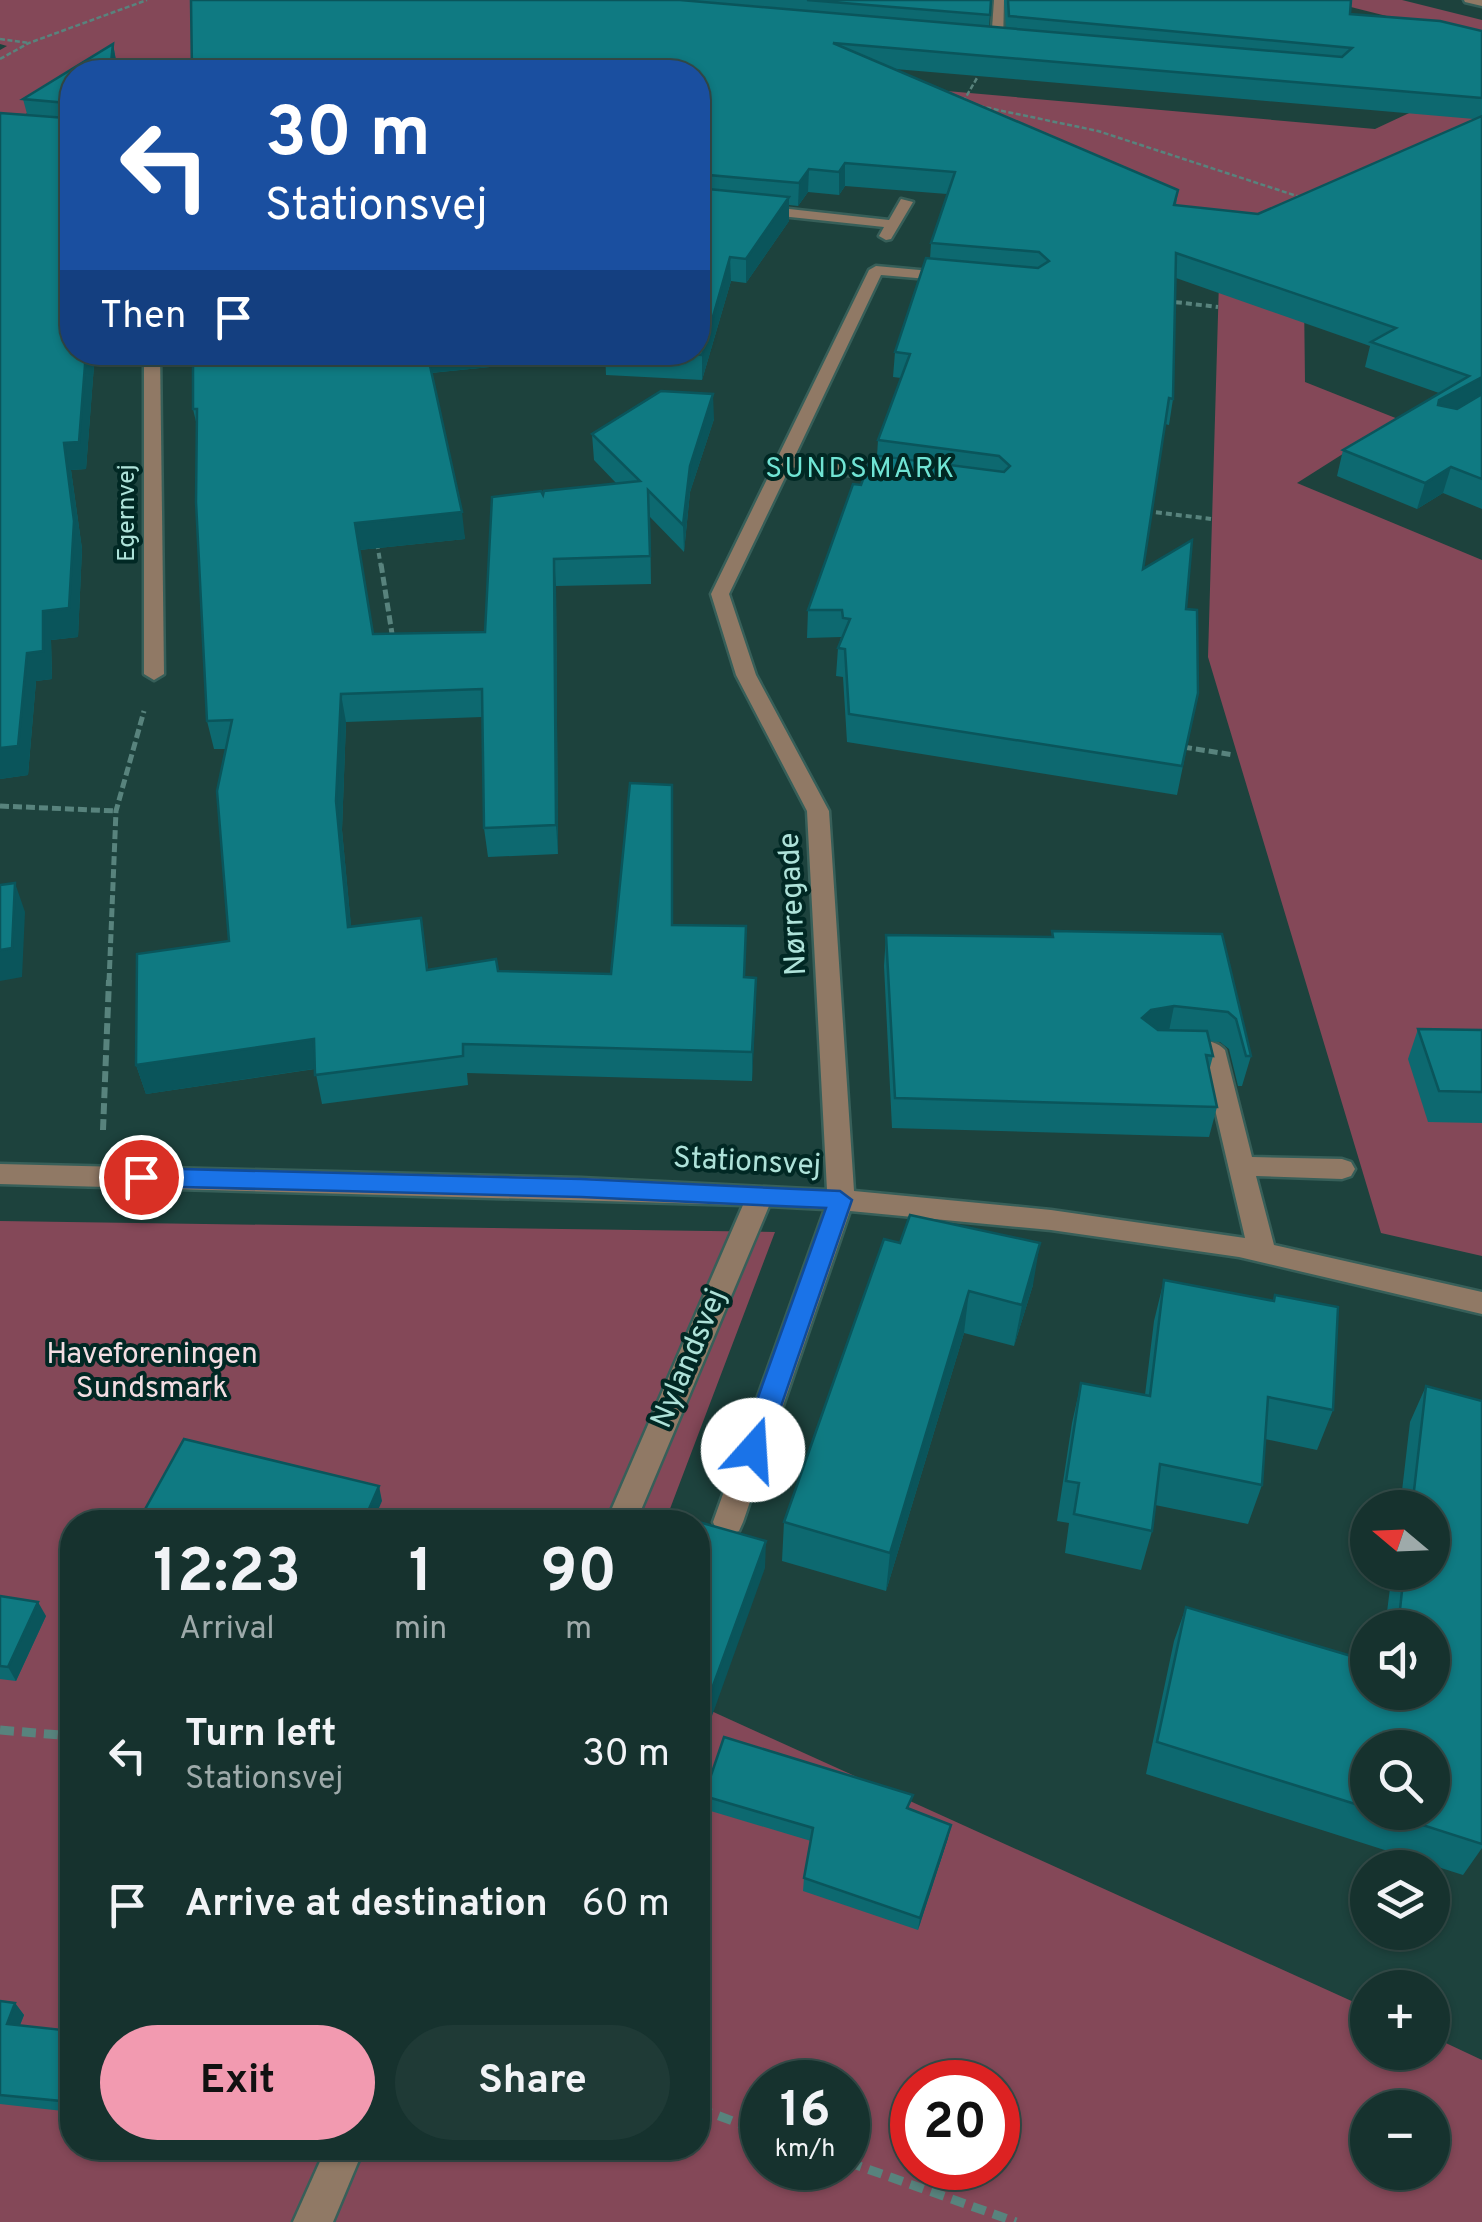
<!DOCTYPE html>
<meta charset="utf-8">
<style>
body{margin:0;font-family:Overpass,sans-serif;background:#1f3a36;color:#f1f3f6;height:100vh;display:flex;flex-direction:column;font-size:38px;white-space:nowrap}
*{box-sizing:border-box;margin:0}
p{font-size:32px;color:#9eaaaa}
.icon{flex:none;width:55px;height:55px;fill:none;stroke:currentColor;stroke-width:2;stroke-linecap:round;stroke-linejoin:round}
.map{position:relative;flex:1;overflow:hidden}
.panel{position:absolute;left:60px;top:1510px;width:650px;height:650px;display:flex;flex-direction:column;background:#16322e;border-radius:40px;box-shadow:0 2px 8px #0004,0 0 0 2px #354d4a}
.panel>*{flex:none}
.banner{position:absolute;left:60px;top:60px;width:650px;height:305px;border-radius:40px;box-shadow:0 2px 8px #0004,0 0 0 2px #354d4a;background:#1a4fa0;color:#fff;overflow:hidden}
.needle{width:65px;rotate:289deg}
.controls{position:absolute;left:1350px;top:1490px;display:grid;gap:20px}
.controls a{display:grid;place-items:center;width:100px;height:100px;border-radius:50%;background:#16322e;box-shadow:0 2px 8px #0004,0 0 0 2px #354d4a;font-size:50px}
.speed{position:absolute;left:740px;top:2060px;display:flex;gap:20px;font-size:50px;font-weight:700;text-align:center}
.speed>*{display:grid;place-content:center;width:130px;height:130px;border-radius:50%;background:#16322e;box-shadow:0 2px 8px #0004,0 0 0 2px #354d4a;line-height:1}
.speed small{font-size:25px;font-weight:400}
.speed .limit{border:15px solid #d22;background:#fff;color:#111}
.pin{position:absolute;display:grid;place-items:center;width:85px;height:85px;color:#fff;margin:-42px;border:5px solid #fff;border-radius:50%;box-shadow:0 2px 10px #0007}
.me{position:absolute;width:110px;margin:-55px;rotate:19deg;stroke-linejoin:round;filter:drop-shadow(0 0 8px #0008)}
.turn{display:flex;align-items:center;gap:35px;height:210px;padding:0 40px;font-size:45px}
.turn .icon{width:130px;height:130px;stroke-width:2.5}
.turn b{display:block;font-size:70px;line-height:85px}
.then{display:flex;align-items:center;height:95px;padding:0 40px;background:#0003;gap:20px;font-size:38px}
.eta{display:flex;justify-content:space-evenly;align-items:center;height:170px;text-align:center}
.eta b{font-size:60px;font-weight:700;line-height:70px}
.button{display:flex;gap:20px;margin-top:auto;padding:20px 40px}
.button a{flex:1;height:115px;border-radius:60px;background:#f29ab0;color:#111;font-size:40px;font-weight:700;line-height:115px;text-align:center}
.button a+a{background:#1f3a36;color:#f1f3f6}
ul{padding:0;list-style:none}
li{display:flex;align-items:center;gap:30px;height:150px;padding:0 40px}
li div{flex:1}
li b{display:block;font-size:38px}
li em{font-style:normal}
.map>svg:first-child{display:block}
</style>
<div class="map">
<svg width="1482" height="2222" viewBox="0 0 1482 2222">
<rect width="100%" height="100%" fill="#1d423d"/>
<g fill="#844858" fill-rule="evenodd">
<path d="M0,0H243L518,53L1375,129L1482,79V124L1303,210L1305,382L1398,419L1297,483L1482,560V1256L1381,1233L1208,657L1221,213L1174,207L698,72H151L102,68L72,72V85L21,117L0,115V50L7,46L0,44Z"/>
<path d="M1323,0H1402L1482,20V40Z"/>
<path d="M0,1221L775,1232L665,1522H72V2148H698V1705L1367,2008L1368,2052H1432L1433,2037L1482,2060V2222H0ZM762,2082H848V2168H762ZM912,2082H998V2168H912ZM1368,2108H1432V2172H1368Z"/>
</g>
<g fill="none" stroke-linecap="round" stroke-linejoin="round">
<defs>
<g id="minor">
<path d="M994,0H1004L1003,43L997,46L991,43Z"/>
<path d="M1464,0H1482V6L1465,2Z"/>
<path d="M698,199L889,220L901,199L913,202L891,239L886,240L879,236L884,227L698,207Z"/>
<path d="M876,266L952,273L959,277L952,281L881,275L794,458L897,472L905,477L897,482L790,467L729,594L756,675L829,811L854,1191L1051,1210L1245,1238L1203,1058L1181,1057L1169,1049C1180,1036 1214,1037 1225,1050L1252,1157L1342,1159L1351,1162L1355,1169L1351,1176L1342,1179L1256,1176L1274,1245L1482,1292V1314L1239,1257L1051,1230L850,1211L743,1522L739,1531L728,1535L717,1531L713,1522L825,1209L769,1206L636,1522H606L743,1205L0,1184V1164L581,1178L827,1190L807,811L736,675L711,594L869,270Z"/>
<path d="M144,352H160L164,674L154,680L144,674Z"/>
<path d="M326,2148H364L333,2222H293Z"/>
</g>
</defs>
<use href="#minor" stroke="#375f59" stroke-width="5"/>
<g stroke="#58837d" stroke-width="2.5" stroke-dasharray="5 2.5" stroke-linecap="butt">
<path d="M0,39L29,43"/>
<path d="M0,59L29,43L147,0"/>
<path d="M963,102L977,78"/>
<path d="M979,106L1098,131L1303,198"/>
</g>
<g stroke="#58837d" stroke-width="4" stroke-dasharray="6 4" stroke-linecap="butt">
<path d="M1166,301L1218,307"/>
<path d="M1146,511L1211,519"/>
<path d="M377,543L381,567"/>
</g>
<g stroke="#58837d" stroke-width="5" stroke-dasharray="9 4" stroke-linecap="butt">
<path d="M381,564L393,640"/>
<path d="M1183,747L1234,755"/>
<path d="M0,806L116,811"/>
<path d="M109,982L116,811L144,711"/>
</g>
<path stroke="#58837d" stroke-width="6" stroke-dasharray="11 5" stroke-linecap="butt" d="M103,1130L109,980"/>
<g stroke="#58837d" stroke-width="9" stroke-dasharray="14 8" stroke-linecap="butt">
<path d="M0,1730L72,1736"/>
<path d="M698,2108L762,2132"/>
<path d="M848,2162L1016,2222"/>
</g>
<use href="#minor" fill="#907965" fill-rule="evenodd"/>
</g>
<g fill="#0d6970" fill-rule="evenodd">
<path d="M191,0H991L989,27L1006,28L1004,0H1351L1350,14L1482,31V509L1443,493L1417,509L1337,476L1343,450L1439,393L1365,367L1370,346L1176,278L1173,399L1169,425L1165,424L1143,569L1186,609L1198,693L1177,795L847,742L843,677L836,676L838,648L841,637L807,638L808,610L861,485L877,456L878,440L901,378L893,377L895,352L930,259L931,243L947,194L845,186L839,195L808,192L798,206L789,205V221L746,283L731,281L702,380L606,375L605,352H698V72ZM895,69L1013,79L1474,119L1258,214L1176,205L1178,190Z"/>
<path d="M113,44L117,66V72H72V352H95L86,469L71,470L82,549L78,637L51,640L52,679L36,681L28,775L0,779V113L27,114L23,99Z"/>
<path d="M193,352H488L490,367L431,373L465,539L359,550L373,634L485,632L543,495L617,484L594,460L592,434L714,419L690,492L684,552L650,517L651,584L556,586L558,854L488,857L484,828L482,717L346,722L342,830L351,927L421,918L428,969L611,974L672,785L673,925L745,977L756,978L752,1081L467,1073L468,1085L322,1104L315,1069L146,1094L136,1065L229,941L226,749H214L207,721L197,426L193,409Z"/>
<path d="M1052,931L1222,934L1251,1056L1242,1086H1238L1229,1049L1220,1042L1210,1041L1213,1056L1209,1071L1217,1107L1209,1137L892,1128L884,966L886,935L1052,937Z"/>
<path d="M1418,1029L1482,1030V1123L1428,1122L1408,1059Z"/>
<path d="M884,1239L1033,1285L1014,1346L964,1333L886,1591L782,1561L784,1522Z"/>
<path d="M1164,1280L1333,1410L1317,1450L1265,1439L1262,1485L1248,1524L1155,1505L1152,1531L1141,1570L1065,1553L1069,1523L1057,1521L1072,1423L1081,1383L1145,1395L1154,1321Z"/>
<path d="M1426,1386L1482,1844V1848L1463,1875L1146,1774L1174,1641L1186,1607L1432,1692V1628H1385L1392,1572H1432V1508H1400L1410,1422ZM1368,1748L1432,1812H1368Z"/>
<path d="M0,1596L46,1616L16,1681L0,1679Z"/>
<path d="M704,1796L910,1809L948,1838L918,1930L803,1891L804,1878L811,1841L704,1809Z"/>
<path d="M0,2001L15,2003L24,2015L20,2025L72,2031V2112L0,2104Z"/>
</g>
<g fill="#0a555b">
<path d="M113,44L117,66V72H110Z"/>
<path d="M845,163V186L839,195V172Z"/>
<path d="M809,169L808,192L798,206L799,183Z"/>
<path d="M789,197V221L746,283V259Z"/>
<path d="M730,257L731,281L702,380V355Z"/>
<path d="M86,352H95L86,469L71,470L82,549L78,637L51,640L52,679L36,681L28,775L0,779V748L27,653L43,611L64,443Z"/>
<path d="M426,352H488L490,367L429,373Z"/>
<path d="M1482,377V398L1432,426L1439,400Z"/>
<path d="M713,394L714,419L690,492L684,552L683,525L690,466Z"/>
<path d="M1451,467L1443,493L1417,509L1425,483Z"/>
<path d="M462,512L465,539L359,550L355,523Z"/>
<path d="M554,559L556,586L558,854L556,825Z"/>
<path d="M341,694L346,722L342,830L354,956L348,927L336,801Z"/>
<path d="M672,785L673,814V954L672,925Z"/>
<path d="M15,883L25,912L22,977L0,981V950Z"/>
<path d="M756,978V1007L752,1081V1052Z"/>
<path d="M1174,1006L1168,1036L1142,1018L1151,1010Z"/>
<path d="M314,1039L320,1068L146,1094L136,1065Z"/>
<path d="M1040,1243L1033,1285L1014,1346L1022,1305Z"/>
<path d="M969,1291L964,1333L886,1591L890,1553Z"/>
<path d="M379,1486L382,1501L373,1522L365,1518Z"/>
<path d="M766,1541L765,1568L698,1755V1727Z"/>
<path d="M38,1602L46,1616L16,1681L8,1667Z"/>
<path d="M951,1825L948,1838L918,1930L920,1918Z"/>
<path d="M15,2003L24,2015L16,2035L7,2024Z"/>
</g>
<g fill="#0f7a82" stroke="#0a555b" stroke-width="2.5">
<path d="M191,0H680L1342,57L1352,48L1009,16L1008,0H1351L1350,14L1440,21L1482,31V98L833,43L1178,190L1174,205L1258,214L1482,116V377L1439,400L1438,405L1457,409L1482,394V479L1451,467L1425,483L1343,450L1469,376L1371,342L1396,328L1176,253L1173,399L1169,398L1143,569L1192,540L1186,609L1197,610L1198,693L1182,766L849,714L845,649L838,648L850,619L843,618L842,610H808L853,484L861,485L872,455L1004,472L1010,466L999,456L878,440L910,354L895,352L926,258L1038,268L1049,261L1039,252L931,243L955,172L845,163L839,172L809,169L799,183L698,174V72H192Z"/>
<path d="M807,0H991L990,15Z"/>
<path d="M113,44L110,72H72V352H86L79,442L64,443L74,521L69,608L43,611V651L27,653L18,746L0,748V113L66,118L70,114L67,103L23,99Z"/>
<path d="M698,188L789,197L746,259L730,257L702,355L656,352H698Z"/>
<path d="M193,352H427L462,512L355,523L373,634L485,632L492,497L541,491L543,495L544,491L640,481L592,434L661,391L713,394L690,466L683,525L648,490L650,556L554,559L556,825L484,828L482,689L341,694L336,801L348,927L421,918L427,970L496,959L498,971L611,974L630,783L672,785V925L746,926L744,977L756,978L752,1052L463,1044V1056L315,1075L314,1039L136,1065L137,954L229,941L217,791L232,720L207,721L196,502L197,409H193Z"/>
<path d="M15,883L12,948L0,950V885Z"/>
<path d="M1052,931L1222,934L1251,1056H1246L1236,1019L1228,1012L1174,1006L1151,1010L1142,1018L1158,1030L1207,1031L1213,1056L1206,1055L1217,1107L895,1098L886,935L1053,937Z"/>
<path d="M1418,1029L1482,1030V1092L1439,1091Z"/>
<path d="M910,1215L1040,1243L1022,1305L969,1291L890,1553L784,1522L884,1239L900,1243Z"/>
<path d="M1164,1280L1274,1301L1275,1295L1338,1307L1333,1410L1268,1397L1262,1485L1160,1464L1152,1531L1074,1514L1079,1483L1066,1481L1081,1383L1150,1396Z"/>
<path d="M1426,1386L1482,1401V1844L1382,1812H1432V1748H1368V1808L1157,1742L1186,1607L1368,1661V1692H1432V1628H1398L1404,1572H1432V1508H1412Z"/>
<path d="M184,1439L379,1486L365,1518L383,1522H138Z"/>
<path d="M674,1515L766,1541L698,1727V1522H671Z"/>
<path d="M0,1596L38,1602L8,1667L0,1666Z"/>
<path d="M724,1737L913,1795L907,1808L951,1825L920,1918L804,1878L813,1828L704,1796Z"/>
<path d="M0,2001L15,2003L7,2024L72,2031V2102L0,2095Z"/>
</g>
<path fill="#1a73e8" stroke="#114b97" stroke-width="2.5" d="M141,1168L581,1179L840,1191L852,1200L766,1450L762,1458H743L739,1450L826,1208L581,1197L141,1186L129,1177Z"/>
<g text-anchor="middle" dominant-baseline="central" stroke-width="8" stroke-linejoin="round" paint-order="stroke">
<g font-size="25" fill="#aee2d9" stroke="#012824">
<text transform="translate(128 513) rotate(-90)">Egernvej</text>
</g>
<g font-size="28" letter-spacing="2.5" fill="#70e4d4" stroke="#012824">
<text x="861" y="470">SUNDSMARK</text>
</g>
<g font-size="30" fill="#aee2d9" stroke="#012824">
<text transform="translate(794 904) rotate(-93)">Nørregade</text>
<text transform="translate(747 1163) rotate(3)">Stationsvej</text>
<text transform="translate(690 1359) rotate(-67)">Nylandsvej</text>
</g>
<g font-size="30" fill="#f3dde2" stroke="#012824">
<text x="152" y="1355">Haveforeningen<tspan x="152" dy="34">Sundsmark</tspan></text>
</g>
</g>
</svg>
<div class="controls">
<a><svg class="needle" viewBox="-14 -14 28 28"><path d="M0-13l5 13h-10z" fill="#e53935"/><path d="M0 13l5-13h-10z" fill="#9eaaaa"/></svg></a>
<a><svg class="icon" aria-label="sound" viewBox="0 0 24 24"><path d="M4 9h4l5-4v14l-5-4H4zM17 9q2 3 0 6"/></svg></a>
<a><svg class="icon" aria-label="search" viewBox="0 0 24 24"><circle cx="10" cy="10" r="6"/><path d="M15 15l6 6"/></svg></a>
<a><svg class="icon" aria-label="layers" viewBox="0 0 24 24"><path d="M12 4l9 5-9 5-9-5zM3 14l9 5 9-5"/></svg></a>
<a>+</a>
<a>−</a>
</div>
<div class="speed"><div>16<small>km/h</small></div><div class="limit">20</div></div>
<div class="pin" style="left:141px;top:1177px;background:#d93025"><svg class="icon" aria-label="arrive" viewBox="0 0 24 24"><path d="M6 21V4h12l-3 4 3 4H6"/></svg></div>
<svg class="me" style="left:753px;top:1450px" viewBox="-20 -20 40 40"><circle r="19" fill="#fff"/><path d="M0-13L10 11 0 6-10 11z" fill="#1a73e8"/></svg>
<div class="banner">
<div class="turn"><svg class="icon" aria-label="left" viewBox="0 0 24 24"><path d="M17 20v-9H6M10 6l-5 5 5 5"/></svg><div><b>30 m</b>Stationsvej</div></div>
<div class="then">Then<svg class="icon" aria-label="arrive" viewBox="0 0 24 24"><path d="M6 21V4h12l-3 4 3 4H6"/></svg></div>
</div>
<section class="panel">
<div class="eta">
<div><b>12:23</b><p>Arrival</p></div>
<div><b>1</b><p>min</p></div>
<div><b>90</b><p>m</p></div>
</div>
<ul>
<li><svg class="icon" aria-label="left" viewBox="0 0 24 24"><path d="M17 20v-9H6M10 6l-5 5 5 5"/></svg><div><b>Turn left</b><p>Stationsvej</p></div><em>30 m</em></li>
<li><svg class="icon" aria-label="arrive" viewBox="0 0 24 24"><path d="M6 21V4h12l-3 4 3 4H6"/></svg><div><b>Arrive at destination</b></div><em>60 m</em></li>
</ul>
<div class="button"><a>Exit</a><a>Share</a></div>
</section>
</div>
